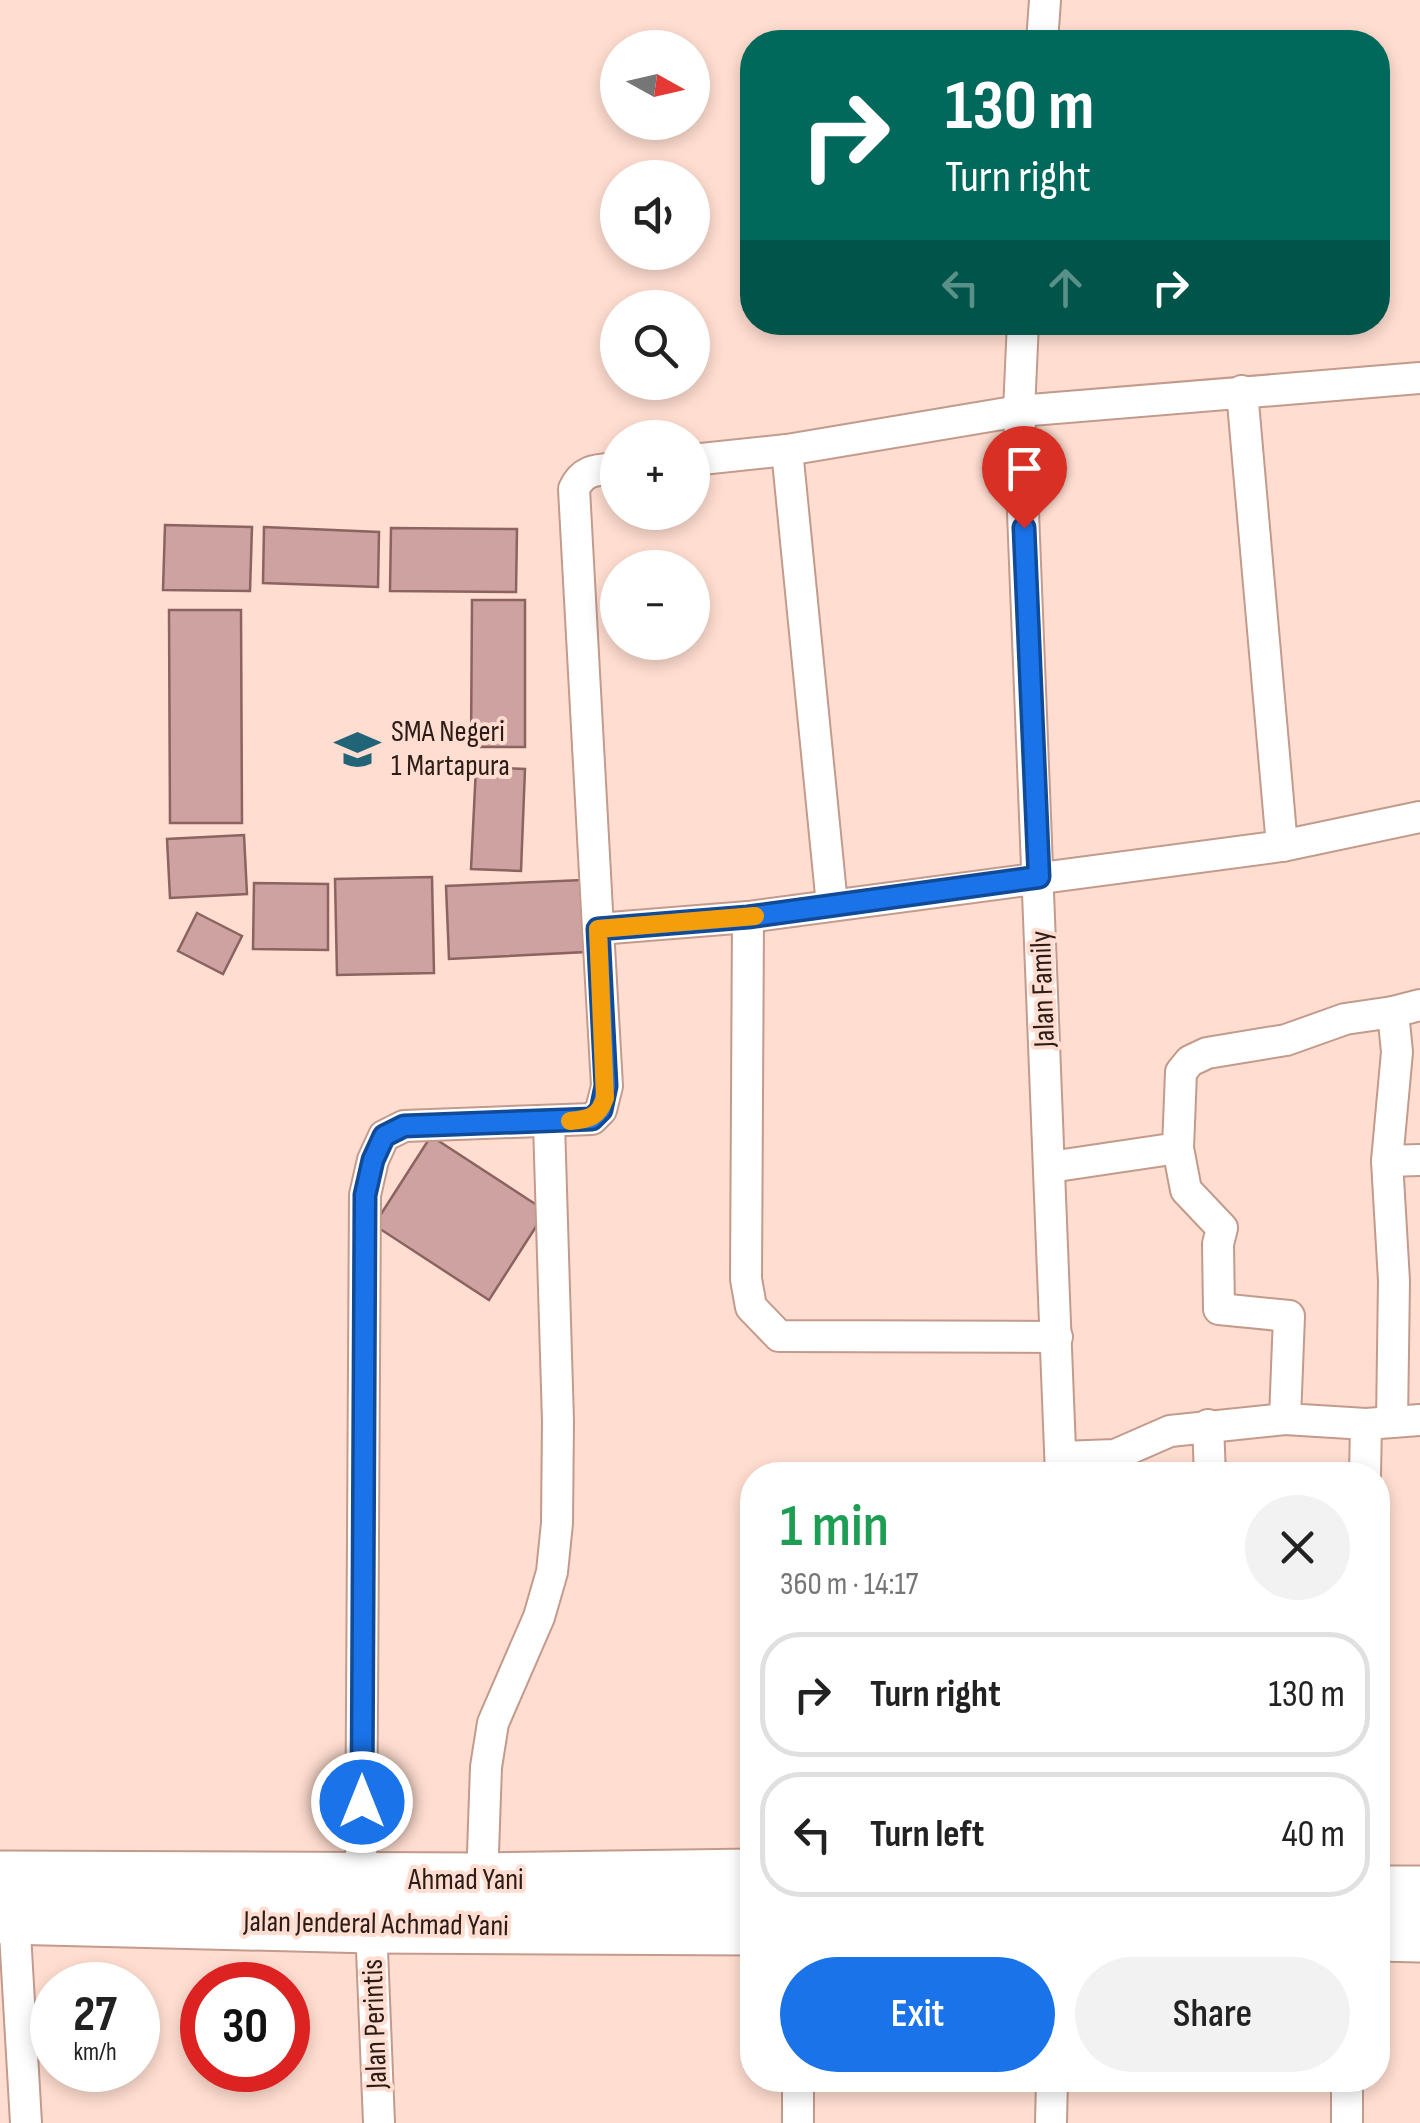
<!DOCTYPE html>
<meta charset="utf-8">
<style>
body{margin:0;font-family:"Sofia Sans Condensed",sans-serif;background:#f2f2f2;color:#222;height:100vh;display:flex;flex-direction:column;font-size:38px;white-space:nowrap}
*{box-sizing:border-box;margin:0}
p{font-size:32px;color:#767676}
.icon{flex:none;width:55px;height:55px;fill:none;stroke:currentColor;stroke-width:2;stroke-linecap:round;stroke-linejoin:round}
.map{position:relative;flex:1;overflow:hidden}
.drawer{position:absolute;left:740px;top:1462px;width:650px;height:630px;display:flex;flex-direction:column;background:#fff;border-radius:40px;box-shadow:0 5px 15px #0003}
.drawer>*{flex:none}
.banner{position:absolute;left:740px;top:30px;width:650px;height:305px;border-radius:40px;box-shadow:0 5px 15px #0003;background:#00695c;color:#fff;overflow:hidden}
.needle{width:65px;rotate:98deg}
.controls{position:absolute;left:600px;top:30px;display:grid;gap:20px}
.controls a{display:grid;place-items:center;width:110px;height:110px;border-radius:50%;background:#fff;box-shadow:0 5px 15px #0003;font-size:50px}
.speed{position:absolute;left:30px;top:1962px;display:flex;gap:20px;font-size:50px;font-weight:700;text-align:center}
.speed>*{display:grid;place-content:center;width:130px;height:130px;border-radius:50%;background:#fff;box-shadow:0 5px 15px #0003;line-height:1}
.speed small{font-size:25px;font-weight:400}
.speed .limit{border:15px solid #d22;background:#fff;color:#111}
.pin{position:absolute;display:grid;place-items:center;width:85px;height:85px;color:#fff;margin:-102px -42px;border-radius:50% 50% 50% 0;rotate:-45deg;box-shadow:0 0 10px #0007}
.pin .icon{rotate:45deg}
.me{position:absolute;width:110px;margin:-55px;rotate:0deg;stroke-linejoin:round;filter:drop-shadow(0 0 8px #0008)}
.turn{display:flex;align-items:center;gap:35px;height:210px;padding:0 40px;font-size:45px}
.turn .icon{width:130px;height:130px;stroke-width:2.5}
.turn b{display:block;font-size:70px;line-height:85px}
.lanes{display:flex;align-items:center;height:95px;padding:0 40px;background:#0003;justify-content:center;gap:50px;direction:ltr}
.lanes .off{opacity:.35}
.round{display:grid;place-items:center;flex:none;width:105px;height:105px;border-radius:52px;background:#f2f2f2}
.overview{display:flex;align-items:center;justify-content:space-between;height:170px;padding:0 40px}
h1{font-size:60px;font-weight:600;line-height:75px;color:#1e9e55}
.button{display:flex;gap:20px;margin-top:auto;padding:20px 40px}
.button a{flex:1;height:115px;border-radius:60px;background:#1a73e8;color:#fff;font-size:40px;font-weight:600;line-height:115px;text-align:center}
.button a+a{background:#f2f2f2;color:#222}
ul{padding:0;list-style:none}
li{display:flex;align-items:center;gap:30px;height:125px;margin:0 20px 15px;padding:0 20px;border:5px solid #e0e0e0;border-radius:40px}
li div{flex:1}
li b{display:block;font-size:38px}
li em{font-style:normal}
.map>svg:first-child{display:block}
</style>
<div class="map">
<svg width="1420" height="2123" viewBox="0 0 1420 2123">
<rect width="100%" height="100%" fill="#ffddd0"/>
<g fill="#cea2a0" stroke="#8b6361" stroke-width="2.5">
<path d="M165,525L252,527L250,591L163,590Z"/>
<path d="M264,527L379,532L378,587L263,583Z"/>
<path d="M391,528L517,529L516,592L390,591Z"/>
<path d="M472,600H525V747H471Z"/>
<path d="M169,610H241L242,823H170Z"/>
<path d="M476,767L525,769L521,871L471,869Z"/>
<path d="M244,835L247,894L170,898L167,839Z"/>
<path d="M432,877L434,973L337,975L335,879Z"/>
<path d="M582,880L586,952L449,959L446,886Z"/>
<path d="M254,883L328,884V950L253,949Z"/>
<path d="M197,913L242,936L223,974L178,951Z"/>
<path d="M431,1136L546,1211L489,1300L374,1225Z"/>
</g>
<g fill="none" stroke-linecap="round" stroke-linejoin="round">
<defs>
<g id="street">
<path d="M1042,42L1045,0"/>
<path d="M1023,322L1019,411L1061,1475"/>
<path d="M1242,391L1282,846"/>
<path d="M787,450L832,905"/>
<path d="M692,460L787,450L1019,411L1420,378"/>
<path d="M748,917L746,1279L751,1307L779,1336L1057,1337"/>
<path d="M598,929L574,489C583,469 597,470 618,468"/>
<path d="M1178,1148L1186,1190L1222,1228L1218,1244L1219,1309L1289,1316L1285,1419L1366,1424"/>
<path d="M1387,1161L1420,1160"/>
<path d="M1050,1167L1178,1148L1181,1072L1190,1061L1207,1053L1286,1040L1345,1019L1393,1012"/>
<path d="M1392,1422L1394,1281L1387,1161L1397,1052L1393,1012L1420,1005"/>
<path d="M1208,1425L1210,1475"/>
<path d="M1061,1457L1115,1455L1170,1431L1285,1419"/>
<path d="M1365,1475L1366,1424L1420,1420"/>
<path d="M361,1878L365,1195L373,1160L384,1136L404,1126L592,1119L601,1110L607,1086L598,929L748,917L1282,846L1420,817"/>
<path d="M482,1881L486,1767L493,1723L539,1617L552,1572L557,1523L558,1421L549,1123"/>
<path d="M14,1916L26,2123"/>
<path d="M371,1925L379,2123"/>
<path d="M1347,2080V2123"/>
<path d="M798,2123V2080"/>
<path d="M1051,2123L1052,2080"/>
</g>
<g id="highway">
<path d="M0,1879L482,1881L752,1877"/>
<path d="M1378,1894H1420"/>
<path d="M6,1916L371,1925L752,1927"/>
<path d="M1378,1933L1420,1934"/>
</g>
</defs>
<use href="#street" stroke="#c29b8c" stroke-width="34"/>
<use href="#highway" stroke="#c29b8c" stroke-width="59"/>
<use href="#street" stroke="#fff" stroke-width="30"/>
<use href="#highway" stroke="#fff" stroke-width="55"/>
</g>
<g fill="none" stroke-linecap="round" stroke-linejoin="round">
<defs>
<path id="route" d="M362,1802L365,1195L373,1160L384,1136L404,1126L592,1119L601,1110L606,1086L598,929L748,917L1039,877L1024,528"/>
</defs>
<use href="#route" stroke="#114b97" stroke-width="25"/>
<use href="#route" stroke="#1a73e8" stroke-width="18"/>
<path stroke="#f59e0b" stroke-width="18" d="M570,1121C589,1119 598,1118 605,1098L598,929L755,916"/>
</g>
<defs>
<symbol id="school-bare" viewBox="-9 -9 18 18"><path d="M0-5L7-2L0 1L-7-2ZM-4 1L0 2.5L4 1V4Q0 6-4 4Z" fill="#226477" stroke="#ffddd0" stroke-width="2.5" paint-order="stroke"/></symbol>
</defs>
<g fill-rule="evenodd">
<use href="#school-bare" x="326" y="718" width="63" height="63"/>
</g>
<g text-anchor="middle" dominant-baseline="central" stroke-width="8" stroke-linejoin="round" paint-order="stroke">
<g font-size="30" fill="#2b1c17" stroke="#ffddd0" text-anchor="start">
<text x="391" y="732">SMA Negeri<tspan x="391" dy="34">1 Martapura</tspan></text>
</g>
<g font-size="30" fill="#2b1c17" stroke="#ffddd0">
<text transform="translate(1043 989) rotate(-92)">Jalan Family</text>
<text x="466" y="1880">Ahmad Yani</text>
<text transform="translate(376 1924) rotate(1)">Jalan Jenderal Achmad Yani</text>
<text transform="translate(375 2024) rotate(-92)">Jalan Perintis</text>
</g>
</g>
</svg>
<div class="controls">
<a><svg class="needle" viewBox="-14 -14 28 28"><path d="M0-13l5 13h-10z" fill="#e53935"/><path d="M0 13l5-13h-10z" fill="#767676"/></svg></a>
<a><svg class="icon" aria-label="sound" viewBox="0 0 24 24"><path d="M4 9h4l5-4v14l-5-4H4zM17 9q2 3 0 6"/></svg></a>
<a><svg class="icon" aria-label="search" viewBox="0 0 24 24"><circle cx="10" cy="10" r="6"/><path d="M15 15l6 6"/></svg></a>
<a>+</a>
<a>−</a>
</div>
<div class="speed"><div>27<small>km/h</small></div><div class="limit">30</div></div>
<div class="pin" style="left:1024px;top:528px;background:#d93025"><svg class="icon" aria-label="arrive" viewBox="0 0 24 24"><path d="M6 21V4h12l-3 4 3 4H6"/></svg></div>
<svg class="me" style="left:362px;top:1802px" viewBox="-20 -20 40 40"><circle r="17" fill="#1a73e8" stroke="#fff" stroke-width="3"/><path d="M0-11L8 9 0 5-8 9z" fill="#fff"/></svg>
<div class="banner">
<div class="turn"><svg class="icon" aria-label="right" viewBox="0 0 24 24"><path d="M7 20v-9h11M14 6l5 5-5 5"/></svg><div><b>130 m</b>Turn right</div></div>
<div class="lanes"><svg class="icon off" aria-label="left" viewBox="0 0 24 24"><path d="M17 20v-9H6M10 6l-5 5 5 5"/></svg><svg class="icon off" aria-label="ahead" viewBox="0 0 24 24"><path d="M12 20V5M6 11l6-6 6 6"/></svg><svg class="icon" aria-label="right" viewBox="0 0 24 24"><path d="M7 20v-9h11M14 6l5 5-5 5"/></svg></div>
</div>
<section class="drawer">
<div class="overview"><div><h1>1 min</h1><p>360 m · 14:17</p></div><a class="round"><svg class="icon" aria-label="close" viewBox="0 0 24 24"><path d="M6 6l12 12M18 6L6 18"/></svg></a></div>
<ul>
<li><svg class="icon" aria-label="right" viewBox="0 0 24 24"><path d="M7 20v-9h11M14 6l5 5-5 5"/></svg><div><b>Turn right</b></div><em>130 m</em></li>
<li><svg class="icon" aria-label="left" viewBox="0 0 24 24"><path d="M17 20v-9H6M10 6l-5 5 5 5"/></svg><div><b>Turn left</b></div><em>40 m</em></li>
</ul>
<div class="button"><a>Exit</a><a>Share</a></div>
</section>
</div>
